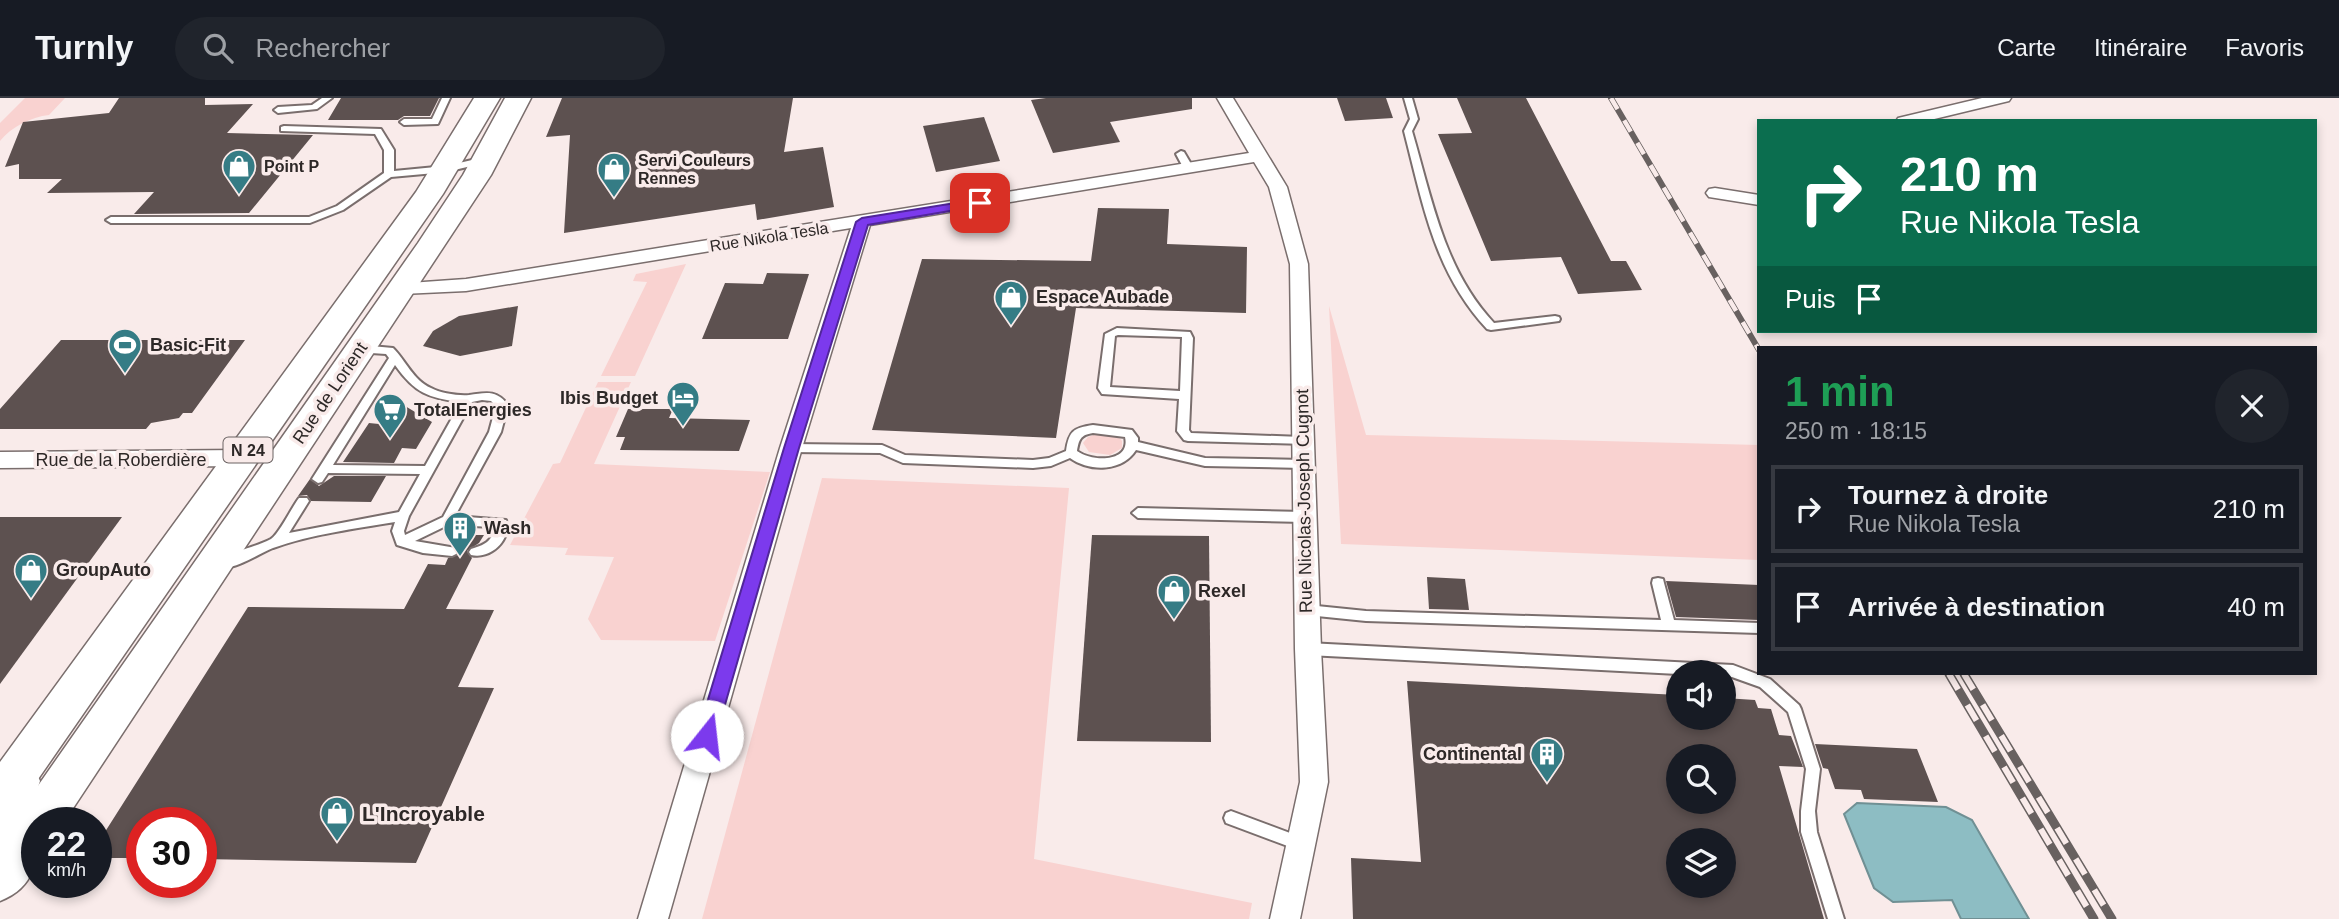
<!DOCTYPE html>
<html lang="fr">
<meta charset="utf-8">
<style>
body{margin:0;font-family:Arial,sans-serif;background:#20242c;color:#f1f3f6;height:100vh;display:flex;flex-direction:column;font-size:26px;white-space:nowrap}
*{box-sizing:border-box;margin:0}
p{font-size:23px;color:#9ea1a6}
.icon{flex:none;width:38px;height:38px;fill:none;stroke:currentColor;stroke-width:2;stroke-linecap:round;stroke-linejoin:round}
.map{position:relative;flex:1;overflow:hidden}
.drawer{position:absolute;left:1757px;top:248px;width:560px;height:329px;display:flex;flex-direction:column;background:#171b24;border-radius:0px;box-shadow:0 4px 10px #0003}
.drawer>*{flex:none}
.guide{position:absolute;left:1757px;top:21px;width:560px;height:214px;border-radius:0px;box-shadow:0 4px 10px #0003;background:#0b6e4f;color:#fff;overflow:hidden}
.tools{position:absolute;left:1666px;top:562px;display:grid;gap:14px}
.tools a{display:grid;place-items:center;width:70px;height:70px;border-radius:50%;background:#171b24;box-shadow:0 4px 10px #0003;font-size:35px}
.speed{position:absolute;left:21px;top:709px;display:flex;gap:14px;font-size:35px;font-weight:700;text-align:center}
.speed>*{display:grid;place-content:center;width:91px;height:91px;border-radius:50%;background:#171b24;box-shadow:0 4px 10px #0003;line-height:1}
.speed small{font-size:18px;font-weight:400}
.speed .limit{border:10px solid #d22;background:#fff;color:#111}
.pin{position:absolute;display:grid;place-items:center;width:60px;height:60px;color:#fff;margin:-30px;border-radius:14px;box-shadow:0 4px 10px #0006}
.me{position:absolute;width:77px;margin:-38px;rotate:16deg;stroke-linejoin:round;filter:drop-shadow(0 0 5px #0008)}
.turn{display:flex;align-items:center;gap:24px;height:147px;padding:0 28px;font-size:32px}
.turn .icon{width:91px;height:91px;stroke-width:2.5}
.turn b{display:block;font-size:49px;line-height:60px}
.then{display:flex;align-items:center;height:66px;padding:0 28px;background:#0003;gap:14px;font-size:26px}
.round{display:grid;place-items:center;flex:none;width:74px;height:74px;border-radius:37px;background:#20242c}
.headline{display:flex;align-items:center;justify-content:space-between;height:119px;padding:0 28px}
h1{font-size:42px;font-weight:700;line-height:52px;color:#1e9e55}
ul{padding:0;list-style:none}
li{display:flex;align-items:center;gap:21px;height:88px;margin:0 14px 10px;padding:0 14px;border:4px solid #363941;border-radius:0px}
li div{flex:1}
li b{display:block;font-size:26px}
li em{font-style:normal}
header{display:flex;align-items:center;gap:42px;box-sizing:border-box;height:98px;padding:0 35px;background:#171b24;border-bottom:2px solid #363941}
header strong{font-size:33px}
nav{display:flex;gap:38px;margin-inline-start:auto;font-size:24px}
.search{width:490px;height:63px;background:#20242c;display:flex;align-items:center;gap:18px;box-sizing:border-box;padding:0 24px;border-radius:38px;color:#9ea1a6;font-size:26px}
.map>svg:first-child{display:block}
</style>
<header>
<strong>Turnly</strong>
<div class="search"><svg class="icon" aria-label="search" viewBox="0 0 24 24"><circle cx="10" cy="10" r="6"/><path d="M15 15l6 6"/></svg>Rechercher</div>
<nav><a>Carte</a><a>Itinéraire</a><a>Favoris</a></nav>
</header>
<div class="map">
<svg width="2339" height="821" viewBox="0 0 2339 821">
<rect width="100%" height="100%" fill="#f9ebea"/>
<g fill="#f9d2d0">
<path d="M25,0H65L49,17C31,19 11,29 0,43V25Z"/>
<path d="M686,166L635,278H601L647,184L633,183L636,176Z"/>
<path d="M1329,208L1366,337L1759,347V462L1341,446Z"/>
<path d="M598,284H631L594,366L770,374L715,543L601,542L588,521L614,459L565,457L568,450L510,447L553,366L560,365Z"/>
<path d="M1096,336L1118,338L1122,343V350L1110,357L1089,354L1083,345L1088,339Z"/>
<path d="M822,380L1069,390L1034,761L1252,805L1249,821H702Z"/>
</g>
<path fill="#8dbdc3" stroke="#709094" stroke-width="2" d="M1857,705L1946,709L1972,722L2029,821H1961L1952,802L1893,804L1874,790L1844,716Z"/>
<g fill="#5d5150" fill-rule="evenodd">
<path d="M119,0H205V7L253,6L227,35L313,37L249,115L134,116L154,94L47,95L62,81H19V66L5,69L23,24L109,15Z"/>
<path d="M341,0H439L430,18H404L398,22H328Z"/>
<path d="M562,0H793L784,54L823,49L834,109L757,122L755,106L564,135L570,37L546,39Z"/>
<path d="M1046,0H1192V11L1110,24L1120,44L1053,55L1031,2Z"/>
<path d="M1337,0H1386L1393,20L1345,23Z"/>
<path d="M1457,0H1526L1611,163H1626L1642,192L1578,196L1561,159L1491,163L1438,36L1472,35Z"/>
<path d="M984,19L1000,63L936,74L923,28Z"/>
<path d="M1098,110L1169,111L1167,146L1247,149L1246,215L1076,210L1056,340L872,332L922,161L1091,163Z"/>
<path d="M767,175L809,176L788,241H702L725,185L763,186Z"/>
<path d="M518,208L512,248L460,258L423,248L433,233L459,218Z"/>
<path d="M61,242H245L192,315H183L179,320L151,325L146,331H0V311Z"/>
<path d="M405,308L432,324L416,351L402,350L394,365L343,364L369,325L379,326Z"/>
<path d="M628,311H673L669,320L750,322L739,353L620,352L625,339H616Z"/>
<path d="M334,378H386L371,404L311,403L307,397L298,398L310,381L319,388Z"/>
<path d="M0,419H122L0,586Z"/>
<path d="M461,437H484L479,445L467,453L472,460L446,511L494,512L458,589L494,590L416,765L201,761V724H142V760H96V748L248,509L404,511L428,466L445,467L448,460L458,457L460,452L455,447Z"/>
<path d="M1092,437L1209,438L1211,644L1077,643Z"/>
<path d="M1427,479L1465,481L1469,512L1429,511Z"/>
<path d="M1666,483L1759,487V522L1676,519Z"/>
<path d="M1407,583L1678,597V620H1724V600L1755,602L1758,610L1771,611L1779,637L1791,638L1803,669L1779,668L1824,821H1353L1351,760L1421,764ZM1678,658H1724V704H1678ZM1678,742H1724V788H1678Z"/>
<path d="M1815,646L1917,651L1938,704L1864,701L1861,692L1835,691L1828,671L1823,670Z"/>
</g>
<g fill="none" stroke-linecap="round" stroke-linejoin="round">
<defs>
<g id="service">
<path d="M322,0H332L317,11L278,15L274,12L278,9L312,7Z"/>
<path d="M442,0H450L438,26L404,27L400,24L404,21H432Z"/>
<path d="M1404,0H1412L1418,21L1412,33C1432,101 1444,172 1494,225L1555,218L1559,219L1560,221L1559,223L1491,232L1487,231C1434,174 1423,106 1404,33L1410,21Z"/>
<path d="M284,28L381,31L394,52V73L446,68L485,59L490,62L488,64L446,74L391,79L343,112L310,125H111L106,122L111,119H309L337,108L384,75V52L375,36L281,33V29Z"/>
<path d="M1181,53L1184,54L1194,71L1192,73H1186L1184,71L1176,56Z"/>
<path d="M1117,230L1190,234L1193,240L1189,332L1191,335L1302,339L1308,343L1306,346L1188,343L1184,342L1177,333L1179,301L1102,296L1098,290L1105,236ZM1118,237L1182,239L1180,293L1110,289L1115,238Z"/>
<path d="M360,247L393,250C406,263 413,282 431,290C440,295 458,298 469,297C485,295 496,291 508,307L501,334L455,418L506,422C512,442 490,462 471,457L469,454L471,451C484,447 492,444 495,429L448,427L415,443L456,450L458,453L456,456L452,458L423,455L397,447L392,433L395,424C354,431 312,436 273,450C260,455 235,472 223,469L222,466C233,451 255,450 271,441C279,436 292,409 299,400H307L309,403L289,435L399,414L420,376L328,375L322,384L318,385L312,381L389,260L386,256L356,254L355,251ZM395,267C415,295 428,300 461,304L425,368L333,367ZM482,302L491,303L496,308L489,334L443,419L405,437L404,433L409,418L472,304Z"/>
<path d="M1093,327L1132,332L1138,340V344L1205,360L1303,362L1309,366L1303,370L1205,368L1136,352C1122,374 1090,374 1070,360L1051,368L1033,370L903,365L880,355L791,354L785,350L791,346L882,347L905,357L1033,362L1049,360L1066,353C1069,333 1073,330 1093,327ZM1093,335L1125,339C1131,365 1092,364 1077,353C1079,342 1080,337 1093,335Z"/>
<path d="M1138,410L1304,414L1310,419L1304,424L1138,420L1132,415Z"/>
<path d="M1658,480L1663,481L1664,485L1674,522L1759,525V535L1366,523L1307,517L1302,516L1300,512L1302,508L1307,507L1366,513L1661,522L1652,485L1653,481Z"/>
<path d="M1308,545L1733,567L1770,581L1799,607L1801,611L1820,671L1815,713L1817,734L1844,821H1828L1801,734V713L1806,671L1788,614L1760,589L1732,579L1724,578V574H1678V576L1308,557L1303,555L1301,551L1303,547Z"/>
<path d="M1231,713L1306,741L1309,746L1306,751L1301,753L1226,725L1224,720L1226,715Z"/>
</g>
<g id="minor">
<path d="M1217,0H1233L1287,89L1308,166L1321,551L1328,684L1300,821H1270L1300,684L1295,551L1290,166L1269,89L1254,64L870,127L802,350L668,821H638L780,350L851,130L466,193L402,196L395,194L392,190L395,186L466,181L1249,55Z"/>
<path d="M1982,0H2011L2009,3L1926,23H1896L1898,20Z"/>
<path d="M1715,90L1759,97V107L1709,99L1706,95L1709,91Z"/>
<path d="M242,352L250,354L253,360L250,366L242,368L0,370V354Z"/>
<path d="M26,671L36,674L40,683C32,707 26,741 0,751V716L16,674Z"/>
</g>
<g id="primary">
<path d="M474,0H500L443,96L16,713L0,719V664L416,94Z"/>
<path d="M505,0H531L491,77L64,724H37C37,760 38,788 0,803V742L418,145L463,77Z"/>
</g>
</defs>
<use href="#service" stroke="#7a6e6d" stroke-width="4"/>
<use href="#minor" stroke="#7a6e6d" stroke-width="3"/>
<use href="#primary" stroke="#7a6e6d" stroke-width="3"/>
<use href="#service" fill="#fff" fill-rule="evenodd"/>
<use href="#minor" fill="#fff" fill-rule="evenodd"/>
<use href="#primary" fill="#fff" fill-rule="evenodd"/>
<defs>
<path id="rail-far1" d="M1611,0L1759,252"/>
<g id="rail">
<path d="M1949,576L2094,821"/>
<path d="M1964,576L2112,821"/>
</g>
</defs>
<use href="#rail-far1" stroke="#686160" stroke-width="6"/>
<use href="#rail" stroke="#686160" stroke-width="9"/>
<use href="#rail-far1" stroke="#f9ebea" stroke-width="4.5" stroke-dasharray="13" stroke-linecap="butt"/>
<use href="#rail" stroke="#f9ebea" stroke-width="6" stroke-dasharray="18" stroke-linecap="butt"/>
</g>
<path fill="#7c3aed" stroke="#51269a" stroke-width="2" d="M980,101L987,105L985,107L868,127L799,350L716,638L713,644L707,646L700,644L697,638L784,350L856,124L862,120Z"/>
<defs>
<symbol id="shop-pin" viewBox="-11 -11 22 30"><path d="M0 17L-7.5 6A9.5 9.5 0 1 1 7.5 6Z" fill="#357c85" stroke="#f9ebea"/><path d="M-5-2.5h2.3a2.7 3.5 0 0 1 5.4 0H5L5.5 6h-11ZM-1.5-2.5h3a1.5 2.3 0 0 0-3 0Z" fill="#fff"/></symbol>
<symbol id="stadium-pin" viewBox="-11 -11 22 30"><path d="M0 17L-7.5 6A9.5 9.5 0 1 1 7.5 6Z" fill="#357c85" stroke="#f9ebea"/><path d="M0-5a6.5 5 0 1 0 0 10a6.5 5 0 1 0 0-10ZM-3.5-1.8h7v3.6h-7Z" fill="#fff"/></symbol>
<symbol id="hotel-pin" viewBox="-11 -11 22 30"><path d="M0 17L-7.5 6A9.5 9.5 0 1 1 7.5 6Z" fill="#357c85" stroke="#f9ebea"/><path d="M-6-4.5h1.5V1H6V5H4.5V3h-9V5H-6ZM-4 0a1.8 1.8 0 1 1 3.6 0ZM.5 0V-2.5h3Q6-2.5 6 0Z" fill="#fff"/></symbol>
<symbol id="supermarket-pin" viewBox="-11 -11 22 30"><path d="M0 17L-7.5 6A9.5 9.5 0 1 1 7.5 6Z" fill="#357c85" stroke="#f9ebea"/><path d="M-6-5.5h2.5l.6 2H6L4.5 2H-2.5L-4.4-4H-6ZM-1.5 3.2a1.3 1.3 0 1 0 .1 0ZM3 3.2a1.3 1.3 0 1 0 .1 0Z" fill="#fff"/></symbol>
<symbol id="building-pin" viewBox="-11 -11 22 30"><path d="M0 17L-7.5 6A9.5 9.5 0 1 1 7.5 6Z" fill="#357c85" stroke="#f9ebea"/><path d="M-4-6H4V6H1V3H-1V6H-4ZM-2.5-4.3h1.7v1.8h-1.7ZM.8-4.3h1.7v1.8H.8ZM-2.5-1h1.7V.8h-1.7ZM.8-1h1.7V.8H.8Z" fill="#fff"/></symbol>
</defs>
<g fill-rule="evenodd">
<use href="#shop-pin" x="220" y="49" width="38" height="52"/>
<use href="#shop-pin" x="595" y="52" width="38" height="52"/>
<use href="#shop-pin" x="992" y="180" width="38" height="52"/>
<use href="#stadium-pin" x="106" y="228" width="38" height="52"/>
<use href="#hotel-pin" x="664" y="281" width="38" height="52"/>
<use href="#supermarket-pin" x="371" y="293" width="38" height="52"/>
<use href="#building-pin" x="441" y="411" width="38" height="52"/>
<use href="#shop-pin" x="12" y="453" width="38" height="52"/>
<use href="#shop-pin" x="1155" y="474" width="38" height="52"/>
<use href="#building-pin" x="1528" y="637" width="38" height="52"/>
<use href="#shop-pin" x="318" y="696" width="38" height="52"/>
</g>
<g text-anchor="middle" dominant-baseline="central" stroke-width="7" stroke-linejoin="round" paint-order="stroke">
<g font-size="16" font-weight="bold" fill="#2d2827" stroke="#f9ebea" text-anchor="start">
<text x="638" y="62">Servi Couleurs<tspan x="638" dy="18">Rennes</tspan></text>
<text x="264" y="68">Point P</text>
</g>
<g font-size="16" fill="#2d2827" stroke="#f9ebea">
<text transform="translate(769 139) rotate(-9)">Rue Nikola Tesla</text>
</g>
<rect fill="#f9ebea" stroke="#6a6262" stroke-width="2" x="223.5" y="339.5" width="49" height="25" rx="5"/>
<g font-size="16" font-weight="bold" fill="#2d2827">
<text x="248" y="352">N 24</text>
</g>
<g font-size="18" font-weight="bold" fill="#2d2827" stroke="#f9ebea" text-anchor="start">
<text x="1036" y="199">Espace Aubade</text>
<text x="150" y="247">Basic-Fit</text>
<text x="658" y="300" text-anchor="end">Ibis Budget</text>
<text x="414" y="312">TotalEnergies</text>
<text x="484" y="430">Wash</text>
<text x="56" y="472">GroupAuto</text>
<text x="1198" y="493">Rexel</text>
<text x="1522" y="656" text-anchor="end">Continental</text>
</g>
<g font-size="18" fill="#2d2827" stroke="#f9ebea">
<text transform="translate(330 295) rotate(-56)">Rue de Lorient</text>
<text x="121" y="362">Rue de la Roberdière</text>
<text transform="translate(1304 403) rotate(-91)">Rue Nicolas-Joseph Cugnot</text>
</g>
<g font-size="21" font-weight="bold" fill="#2d2827" stroke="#f9ebea" text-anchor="start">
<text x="362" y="715">L'Incroyable</text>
</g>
</g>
</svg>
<div class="tools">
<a><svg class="icon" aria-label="sound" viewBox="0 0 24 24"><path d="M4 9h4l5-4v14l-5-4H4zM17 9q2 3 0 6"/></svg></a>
<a><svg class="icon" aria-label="search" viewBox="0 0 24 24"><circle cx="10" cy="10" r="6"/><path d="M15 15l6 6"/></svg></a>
<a><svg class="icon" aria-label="layers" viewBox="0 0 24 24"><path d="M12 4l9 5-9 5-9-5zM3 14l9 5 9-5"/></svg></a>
</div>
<div class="speed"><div>22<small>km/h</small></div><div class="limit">30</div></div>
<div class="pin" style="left:980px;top:105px;background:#d93025"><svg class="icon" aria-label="arrive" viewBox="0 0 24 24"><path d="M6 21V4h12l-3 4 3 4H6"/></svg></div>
<svg class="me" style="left:707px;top:638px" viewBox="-20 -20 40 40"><circle r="19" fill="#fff"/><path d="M0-13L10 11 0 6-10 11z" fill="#7c3aed"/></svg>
<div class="guide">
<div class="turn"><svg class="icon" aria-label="right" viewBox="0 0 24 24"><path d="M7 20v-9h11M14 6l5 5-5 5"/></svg><div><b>210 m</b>Rue Nikola Tesla</div></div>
<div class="then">Puis<svg class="icon" aria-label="arrive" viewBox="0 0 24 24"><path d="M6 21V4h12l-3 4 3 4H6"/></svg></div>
</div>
<section class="drawer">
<div class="headline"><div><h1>1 min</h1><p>250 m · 18:15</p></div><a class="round"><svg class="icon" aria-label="close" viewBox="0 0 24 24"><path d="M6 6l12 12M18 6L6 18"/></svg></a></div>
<ul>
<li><svg class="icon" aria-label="right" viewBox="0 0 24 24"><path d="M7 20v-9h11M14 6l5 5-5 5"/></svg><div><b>Tournez à droite</b><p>Rue Nikola Tesla</p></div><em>210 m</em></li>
<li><svg class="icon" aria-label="arrive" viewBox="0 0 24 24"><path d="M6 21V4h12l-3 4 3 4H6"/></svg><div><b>Arrivée à destination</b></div><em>40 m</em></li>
</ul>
</section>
</div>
